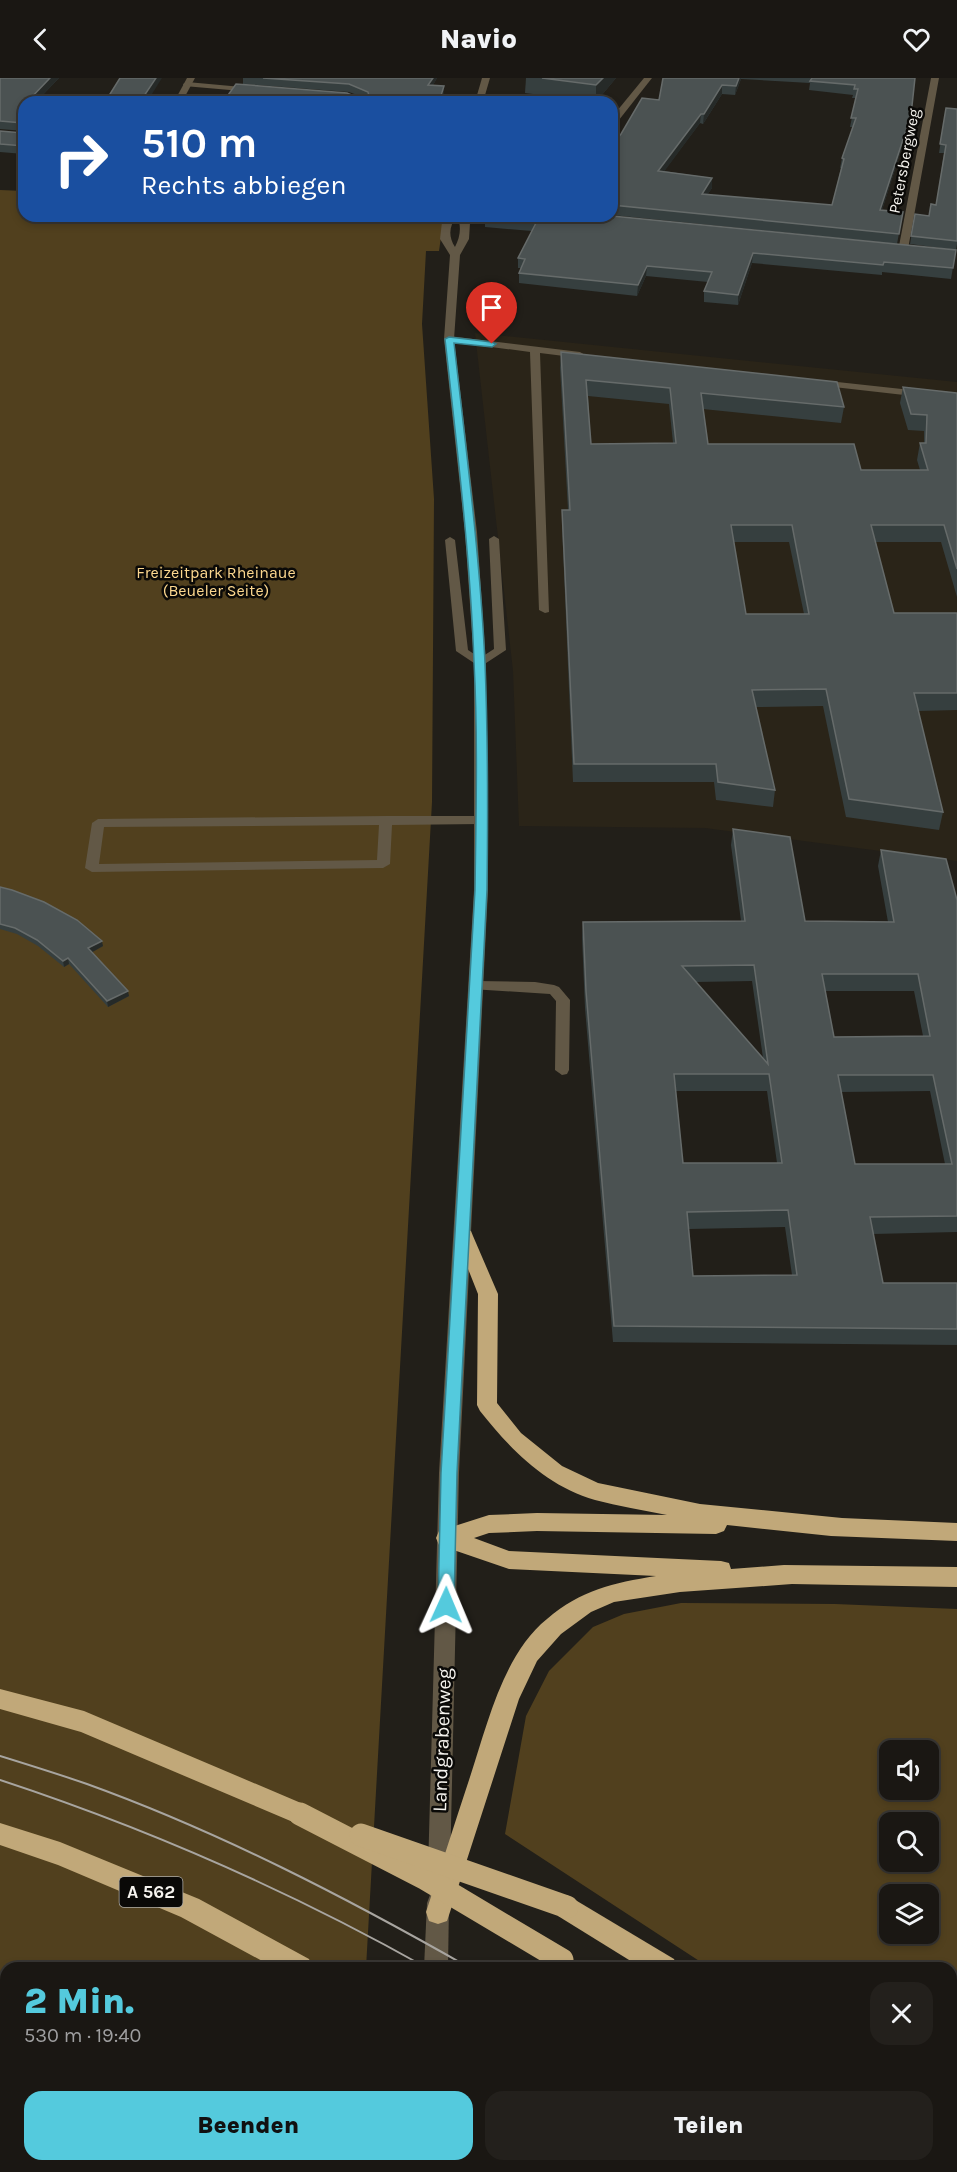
<!DOCTYPE html>
<html lang="de">
<meta charset="utf-8">
<style>
body{margin:0;font-family:Karla,sans-serif;background:#23201c;color:#f1f3f6;height:100vh;display:flex;flex-direction:column;font-size:22px;white-space:nowrap}
*{box-sizing:border-box;margin:0}
p{font-size:20px;color:#9f9fa0}
.icon{flex:none;width:33px;height:33px;fill:none;stroke:currentColor;stroke-width:2;stroke-linecap:round;stroke-linejoin:round}
.map{position:relative;flex:1;overflow:hidden}
.details{position:absolute;left:0px;top:1884px;width:957px;height:210px;display:flex;flex-direction:column;background:#1a1713;border-radius:18px 18px 0 0;box-shadow:0 3px 9px #0003,0 0 0 2px #383633}
.details>*{flex:none}
.banner{position:absolute;left:18px;top:18px;width:600px;height:126px;border-radius:18px;box-shadow:0 3px 9px #0003,0 0 0 2px #383633;background:#1a4fa0;color:#fff;overflow:hidden}
.fabs{position:absolute;left:879px;top:1662px;display:grid;gap:12px}
.fabs a{display:grid;place-items:center;width:60px;height:60px;border-radius:12px;background:#1a1713;box-shadow:0 3px 9px #0003,0 0 0 2px #383633;font-size:30px}
.pin{position:absolute;display:grid;place-items:center;width:51px;height:51px;color:#fff;margin:-62px -26px;border-radius:50% 50% 50% 0;rotate:-45deg;box-shadow:0 0 6px #0007}
.pin .icon{rotate:45deg}
.me{position:absolute;width:66px;margin:-33px;rotate:1deg;stroke-linejoin:round;filter:drop-shadow(0 0 4px #0008)}
.turn{display:flex;align-items:center;gap:21px;height:126px;padding:0 24px;font-size:27px}
.turn .icon{width:78px;height:78px;stroke-width:2.5}
.turn b{display:block;font-size:42px;line-height:51px}
.round{display:grid;place-items:center;flex:none;width:63px;height:63px;border-radius:18px;background:#23201c}
.head{display:flex;align-items:center;justify-content:space-between;height:102px;padding:0 24px}
h1{font-size:36px;font-weight:800;line-height:45px;color:#54cadd}
.cta{display:flex;gap:12px;margin-top:auto;padding:12px 24px}
.cta a{flex:1;height:69px;border-radius:18px;background:#54cadd;color:#111;font-size:24px;font-weight:800;line-height:69px;text-align:center}
.cta a+a{background:#23201c;color:#f1f3f6}
header{display:flex;justify-content:space-between;align-items:center;height:78px;padding:0 24px;background:#1a1713;font-size:27px;font-weight:800}
.map>svg:first-child{display:block}
</style>
<header><svg class="icon" aria-label="back" viewBox="0 0 24 24"><path d="M15 5l-7 7 7 7"/></svg>Navio<svg class="icon" aria-label="heart" viewBox="0 0 24 24"><path d="M12 20l-8-8c-3-5 5-10 8-4 3-6 11-1 8 4z"/></svg></header>
<div class="map">
<svg width="957" height="2094" viewBox="0 0 957 2094">
<rect width="100%" height="100%" fill="#221f19"/>
<path fill="#2a2418" d="M475,255L957,304V783L705,750L519,748L513,593Z"/>
<g fill="#51401e" fill-rule="evenodd">
<path d="M0,112L24,113V138H444L439,173H426L422,246L434,421L432,724L366,1890H6V2088H354L353,2094H0Z"/>
<path d="M681,1525L835,1526L957,1531V2046L951,2043V1890H710L505,1756L526,1638L549,1593L593,1549L624,1536ZM890,1672H928V1712H890ZM890,1744H928V1784H890ZM890,1816H928V1856H890Z"/>
</g>
<g fill="none" stroke-linecap="round" stroke-linejoin="round">
<g fill="#625846" fill-rule="evenodd">
<path d="M187,4L253,10L257,12L253,14L184,8L183,6Z"/>
<path d="M449,258L580,274L585,277L580,280L540,275L549,534L545,535L539,532L530,274L446,263V259Z"/>
<path d="M819,302L957,317V323L816,307L814,305Z"/>
<path d="M494,458L499,461L506,572L480,589L456,573L445,462L450,459L455,462L468,572L480,580L494,571L489,461Z"/>
<path d="M386,738H481L487,742L481,746L392,747L390,786L383,790L92,794L85,790L92,745L98,741ZM379,747L377,782L99,786L104,749Z"/>
<path d="M476,903L535,904L554,907L559,909L570,922L569,992L567,996L562,997L555,992L556,923L550,916L471,911L469,908Z"/>
</g>
<g fill="#625846" fill-rule="evenodd">
<path d="M187,0H195L182,24H174Z"/>
<path d="M644,0H652L615,47L612,48V39Z"/>
<path d="M931,0H939L908,171L903,174L882,171L880,169L885,166L899,168Z"/>
</g>
<g fill="#625846" fill-rule="evenodd">
<path d="M482,0H490L483,24H475Z"/>
<path d="M447,138H457C449,148 448,158 455,169C460,159 462,149 457,138H467L470,145L469,161L460,177L454,261L477,454L486,585L488,812L459,1395L450,1793L447,1801L439,1804L431,1801L428,1793L439,1395L474,812V585L465,454L444,261L450,177L440,161L442,144Z"/>
<path d="M438,1814L446,1817L449,1825L448,1890H424L427,1825L430,1817Z"/>
<rect x="380" y="2088" width="24" height="6"/>
<path d="M445,2088H469L470,2094H446Z"/>
</g>
<g fill="#c1a879" fill-rule="evenodd">
<path d="M464,1151L471,1153L473,1158L498,1216L497,1325L521,1355L562,1388L598,1405L700,1426L842,1440L957,1445V1463L831,1458L727,1447L724,1453L716,1456L537,1453L489,1455L474,1460L509,1473L721,1483L729,1485L731,1491L784,1487L957,1489V1509L792,1506L680,1514L614,1524L591,1534L561,1556L537,1583L519,1621L450,1834L447,1843L438,1846L429,1843L426,1834C441,1789 455,1744 470,1699C487,1648 503,1576 547,1541C581,1512 613,1505 656,1498L509,1491L439,1467L436,1460L439,1453L489,1437L537,1435L667,1437C643,1432 618,1428 595,1422C546,1408 510,1371 480,1333L477,1327L478,1216L455,1158L457,1153Z"/>
<path d="M0,1611L84,1633L308,1728L312,1736L308,1744L300,1747L81,1654L0,1631Z"/>
<path d="M0,1745L60,1764L199,1821L309,1881L313,1890H275L181,1839L58,1787L0,1767Z"/>
<path d="M567,1817L674,1881L678,1890H642L558,1838L555,1829L558,1820Z"/>
<path d="M951,2051L957,2053V2081L951,2079Z"/>
<path d="M526,2088H557L559,2094H528Z"/>
<path d="M608,2088H640L642,2094H610Z"/>
<path d="M864,2088H895L897,2094H866Z"/>
</g>
<g stroke="#a8a5a0" stroke-width="2">
<path d="M0,1678C29,1687 58,1696 87,1706C220,1754 347,1820 470,1890"/>
<path d="M0,1702C149,1751 290,1813 427,1890"/>
<path d="M729,2088L737,2094"/>
<path d="M765,2088L773,2094"/>
</g>
<g stroke="#c1a879" stroke-width="23">
<path d="M300,1736L426,1801L562,1882"/>
<path d="M361,1757L567,1829"/>
</g>
</g>
<g fill="#363f3f" fill-rule="evenodd">
<path d="M0,0H59L36,24H24V53L0,51Z"/>
<path d="M243,0H437L433,7L444,16L356,19L360,18L349,14L243,6Z"/>
<path d="M526,0H616L596,24L525,15Z"/>
<path d="M663,0H915L909,47L882,132L903,134L897,166L612,137V67L659,22ZM741,1L810,5L809,12L853,17L852,20H856L850,49H853L842,80L840,90H841L832,127L707,117L712,110V100L664,93L700,45L703,46L722,16L735,17Z"/>
<path d="M946,30L957,31V166L956,172L910,166L915,136L929,138L936,127L944,75H939Z"/>
<path d="M0,53L23,55L24,54V76L0,74Z"/>
<path d="M485,139L956,172L951,201L882,194V197L752,185L738,227L704,224V213L708,204L646,198L637,218L519,205V195L521,190H518V180L532,153L485,149Z"/>
<path d="M561,274L844,329L841,345L703,331L708,366L861,392H920L917,382L920,365H924V353L908,352L900,325L903,309L957,315V519L941,464H875L894,535H957V632L918,633L943,734L939,752L846,739L823,628L756,629L775,712L773,729L716,722L714,704H573L562,448V432H568L560,290ZM588,318L669,326L673,365L591,366ZM734,464H789L804,536H746Z"/>
<path d="M733,751L805,843L888,844L878,788L881,772L957,822V1154L873,1156L883,1205H957V1267L613,1264L585,930L582,860L583,844L741,843L731,767ZM752,903L763,980L696,904ZM825,913H914L923,958L834,959ZM676,1013H767L777,1085H683ZM930,1013L945,1086H855L841,1014ZM785,1149L792,1197L693,1198L689,1151Z"/>
<path d="M0,809L103,868L92,874L129,918L108,929L69,886L64,889L38,868L17,856L0,851Z"/>
</g>
<g fill="#262a28">
<path d="M50,0H59L36,24H27Z"/>
<path d="M156,0H162L147,24H140Z"/>
<path d="M433,0H437L429,15L428,7Z"/>
<path d="M603,0H616L596,24V7Z"/>
<path d="M739,0L741,1L735,17L736,8Z"/>
<path d="M722,7V16L703,46L704,36Z"/>
<path d="M444,8V16L442,24H439Z"/>
<path d="M701,36L700,45L658,102V93Z"/>
<path d="M911,37L909,47L879,142L880,132Z"/>
<path d="M712,100V110L701,126L702,116Z"/>
<path d="M753,175L752,185L738,227V217Z"/>
<path d="M647,188L646,198L637,218L638,207Z"/>
<path d="M102,863L103,868L89,876L88,870Z"/>
<path d="M68,880L69,886L64,889L63,883Z"/>
<path d="M128,913L129,918L108,929L107,923Z"/>
</g>
<g fill="#4b5252" stroke="#666b6a" stroke-width="1.5" fill-rule="evenodd">
<path d="M0,0H50L27,24H24V27L20,32H24V49L23,45L0,43Z"/>
<path d="M120,0H156L140,24H105Z"/>
<path d="M263,0H433L428,7L444,8L439,24H223L236,6L347,15L356,19L369,18L368,14L349,6Z"/>
<path d="M542,0H603L596,7Z"/>
<path d="M663,0H739L736,8L722,7L704,36H701L658,93L712,100L702,116L832,127L844,81L842,80L856,40H851L858,11H854L855,7L810,3L812,0H915L911,37L880,132L903,134L899,156L612,127V67L621,56L642,20L659,22Z"/>
<path d="M946,30L957,31V163L911,158L915,136L929,138L931,126L936,127L946,67L940,66Z"/>
<path d="M0,53L23,55L24,54V68L0,66Z"/>
<path d="M486,138H612L956,172L953,190L884,184L883,187L753,175L738,217L704,213L712,194L647,188L638,207L519,195L525,181L518,180L537,143L485,139Z"/>
<path d="M561,274L837,304L844,329L701,315L708,366H854L861,392H928L920,365H926L927,337L911,336L903,309L957,315V491L944,447H871L894,535H957V615H914L943,734L849,721L826,611L752,612L775,712L718,704L716,686H574L562,432H570ZM586,302L670,310L676,365L591,366ZM731,447H792L809,536H746Z"/>
<path d="M733,751L790,759L805,843L894,844L881,772L946,781L957,822V1138L870,1139L883,1205H957V1251L614,1248L586,913L583,844L745,843ZM754,887L768,986L682,888ZM822,896H918L930,958L834,959ZM674,996H769L782,1085H683ZM838,997H933L952,1086H855ZM788,1132L797,1197L693,1198L687,1134Z"/>
<path d="M0,809L12,812L44,824L77,842L102,863L88,870L128,913L107,923L68,880L63,883L37,862L15,850L0,846Z"/>
</g>
<path fill="#54cadd" stroke="#378390" stroke-width="1.5" d="M449,259L492,264L496,266L492,269L454,265C466,371 480,478 485,585C488,661 488,737 487,812L457,1395L454,1527L452,1532L446,1534L440,1532L438,1527L441,1395L475,812C476,736 478,660 474,584C470,476 457,369 445,261Z"/>
<g text-anchor="middle" dominant-baseline="central" stroke-width="5" stroke-linejoin="round" paint-order="stroke">
<g font-size="16" fill="#f5f3ee" stroke="#0a0907">
<text transform="translate(904 83) rotate(-79)">Petersbergweg</text>
</g>
<g font-size="16" fill="#fdd88f" stroke="#0a0907">
<text x="216" y="494">Freizeitpark Rheinaue<tspan x="216" dy="18">(Beueler Seite)</tspan></text>
</g>
<rect fill="#0a0907" stroke="#aeada9" stroke-width="1.5" x="119.5" y="1799" width="63" height="30" rx="4.5"/>
<g font-size="18" font-weight="bold" fill="#f5f3ee">
<text x="151" y="1814">A 562</text>
</g>
<g font-size="20" fill="#f5f3ee" stroke="#0a0907">
<text transform="translate(442 1662) rotate(-88)">Landgrabenweg</text>
</g>
</g>
</svg>
<div class="fabs">
<a><svg class="icon" aria-label="sound" viewBox="0 0 24 24"><path d="M4 9h4l5-4v14l-5-4H4zM17 9q2 3 0 6"/></svg></a>
<a><svg class="icon" aria-label="search" viewBox="0 0 24 24"><circle cx="10" cy="10" r="6"/><path d="M15 15l6 6"/></svg></a>
<a><svg class="icon" aria-label="layers" viewBox="0 0 24 24"><path d="M12 4l9 5-9 5-9-5zM3 14l9 5 9-5"/></svg></a>
</div>
<div class="pin" style="left:492px;top:266px;background:#d93025"><svg class="icon" aria-label="arrive" viewBox="0 0 24 24"><path d="M6 21V4h12l-3 4 3 4H6"/></svg></div>
<svg class="me" style="left:446px;top:1527px" viewBox="-20 -20 40 40"><path d="M0-17L14 15 0 8-14 15z" fill="#54cadd" stroke="#fff" stroke-width="4"/></svg>
<div class="banner">
<div class="turn"><svg class="icon" aria-label="right" viewBox="0 0 24 24"><path d="M7 20v-9h11M14 6l5 5-5 5"/></svg><div><b>510 m</b>Rechts abbiegen</div></div>
</div>
<section class="details">
<div class="head"><div><h1>2 Min.</h1><p>530 m · 19:40</p></div><a class="round"><svg class="icon" aria-label="close" viewBox="0 0 24 24"><path d="M6 6l12 12M18 6L6 18"/></svg></a></div>
<div class="cta"><a>Beenden</a><a>Teilen</a></div>
</section>
</div>
